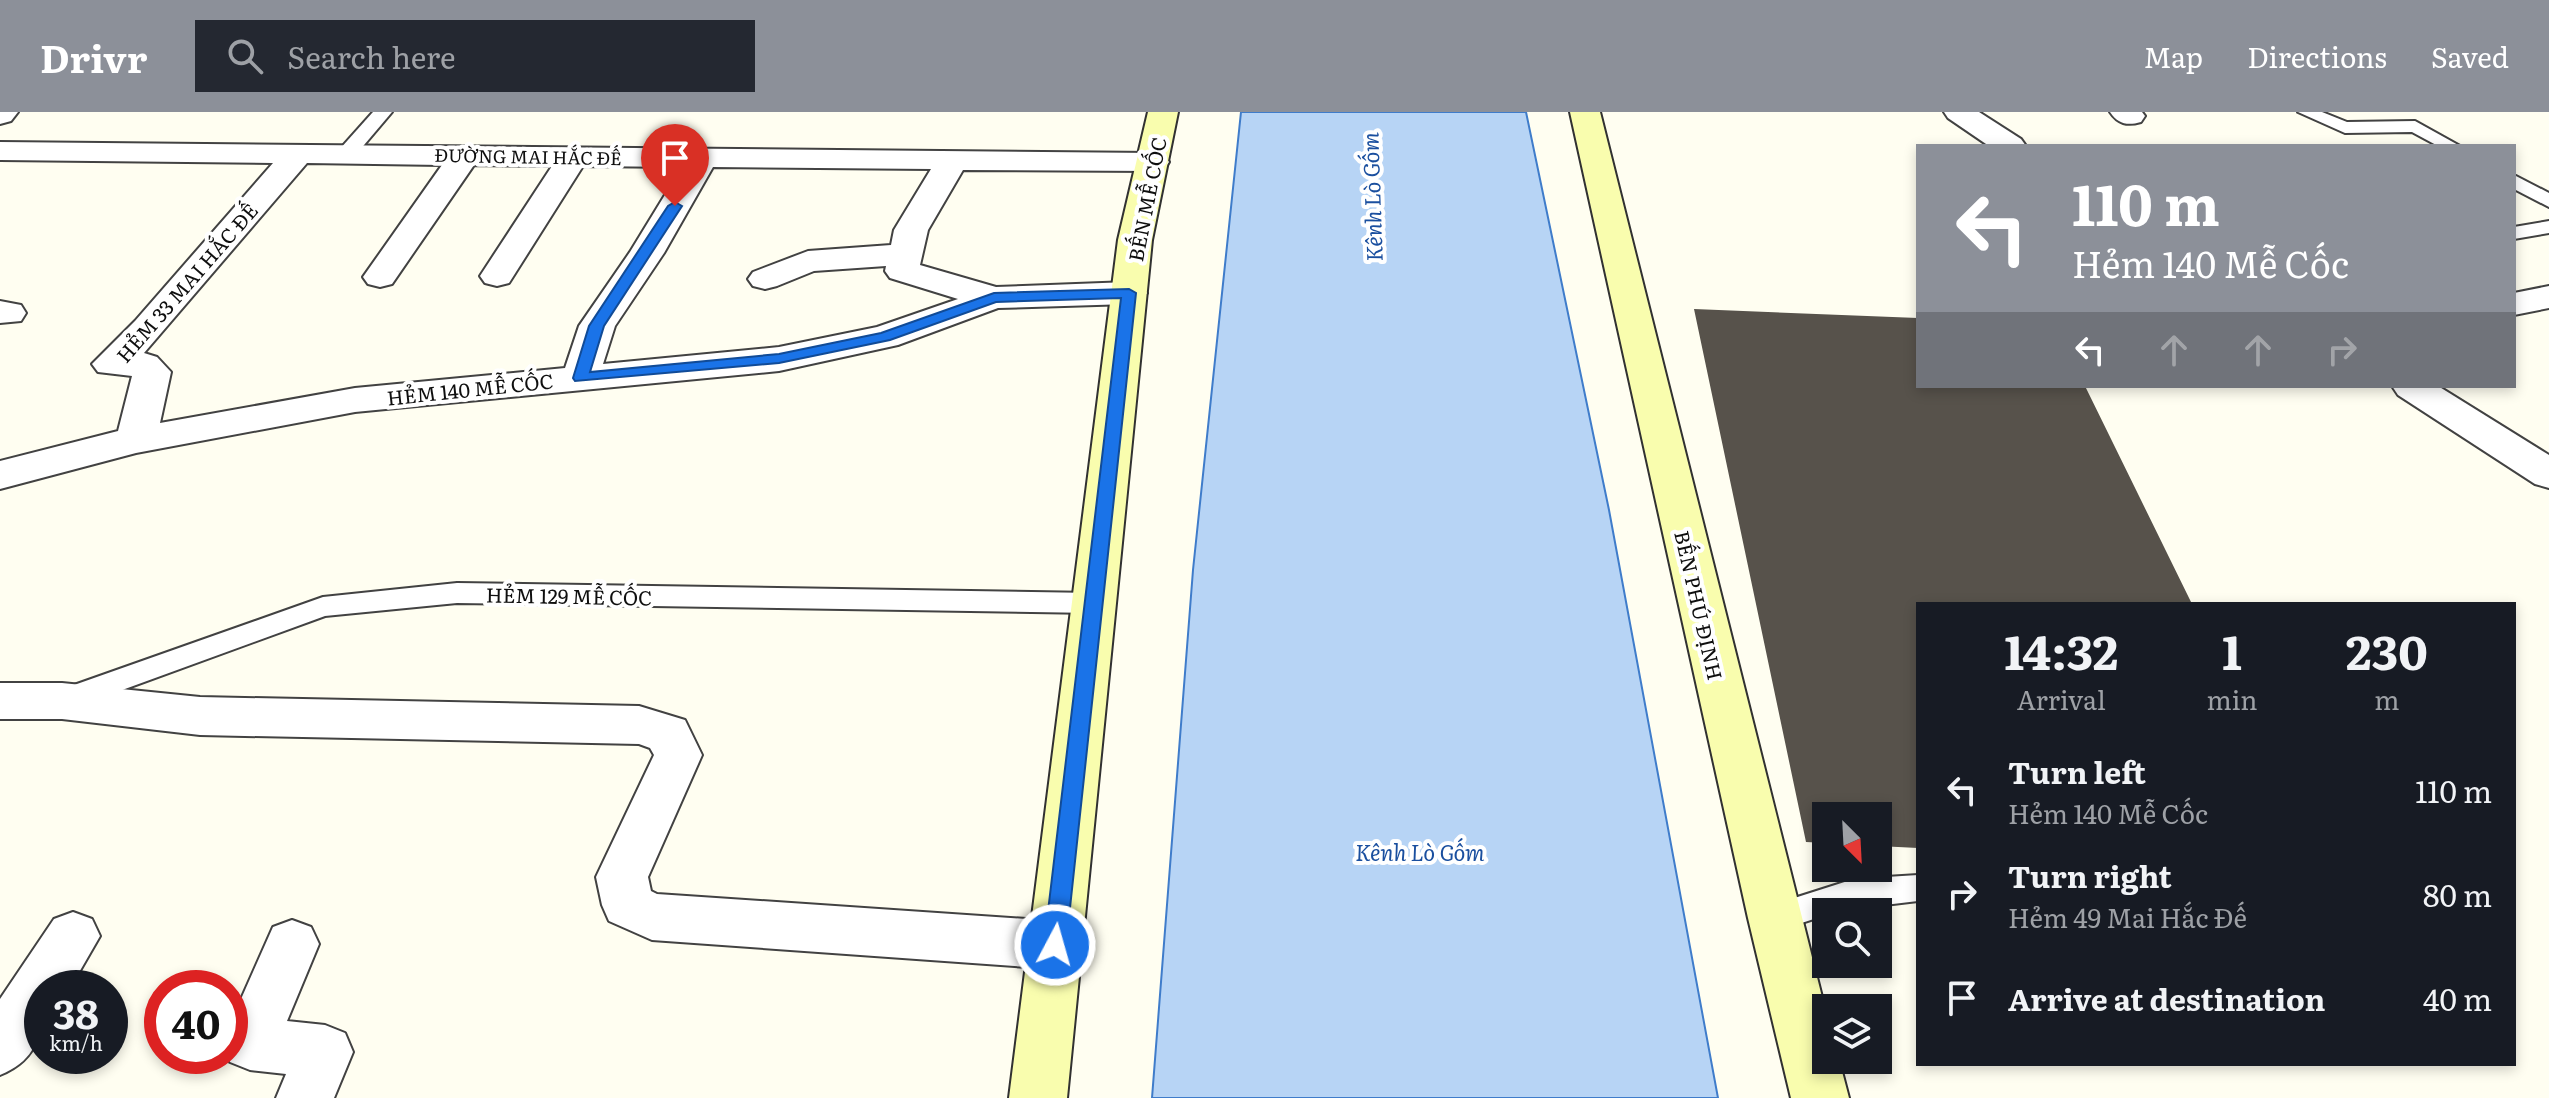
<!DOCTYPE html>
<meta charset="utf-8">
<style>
body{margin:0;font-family:Literata,serif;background:#242831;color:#f1f3f6;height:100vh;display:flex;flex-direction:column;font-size:30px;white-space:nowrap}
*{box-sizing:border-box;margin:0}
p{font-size:26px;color:#9ea1a6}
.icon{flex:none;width:44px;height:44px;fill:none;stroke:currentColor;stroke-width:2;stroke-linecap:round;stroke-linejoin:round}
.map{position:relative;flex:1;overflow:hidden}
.drawer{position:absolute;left:1916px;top:490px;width:600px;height:464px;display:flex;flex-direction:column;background:#171b24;border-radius:0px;box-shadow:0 4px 12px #0003}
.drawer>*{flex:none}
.hud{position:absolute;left:1916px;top:32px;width:600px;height:244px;border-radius:0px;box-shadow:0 4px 12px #0003;background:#8c9099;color:#fff;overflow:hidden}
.needle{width:52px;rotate:156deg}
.buttons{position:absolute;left:1812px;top:690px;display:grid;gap:16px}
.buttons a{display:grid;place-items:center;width:80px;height:80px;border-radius:0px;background:#171b24;box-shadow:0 4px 12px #0003;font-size:40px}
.speed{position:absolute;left:24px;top:858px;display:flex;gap:16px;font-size:40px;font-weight:700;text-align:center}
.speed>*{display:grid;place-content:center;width:104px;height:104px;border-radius:50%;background:#171b24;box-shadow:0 4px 12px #0003;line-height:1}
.speed small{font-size:20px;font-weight:400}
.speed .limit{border:12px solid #d22;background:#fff;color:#111}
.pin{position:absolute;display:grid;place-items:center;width:68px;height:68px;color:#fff;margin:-82px -34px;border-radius:50% 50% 50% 0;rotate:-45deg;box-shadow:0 0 8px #0007}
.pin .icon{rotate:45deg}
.me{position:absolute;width:88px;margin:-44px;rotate:6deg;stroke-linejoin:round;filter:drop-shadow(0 0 6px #0008)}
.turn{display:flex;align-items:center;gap:28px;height:168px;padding:0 24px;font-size:36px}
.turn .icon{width:104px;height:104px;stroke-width:2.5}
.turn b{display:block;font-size:56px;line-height:68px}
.lanes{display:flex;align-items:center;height:76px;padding:0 24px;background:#0003;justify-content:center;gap:40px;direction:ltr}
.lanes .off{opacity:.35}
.eta{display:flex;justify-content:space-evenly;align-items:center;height:136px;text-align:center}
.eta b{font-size:48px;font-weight:700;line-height:56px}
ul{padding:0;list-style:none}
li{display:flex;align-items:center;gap:24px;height:104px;padding:0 24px}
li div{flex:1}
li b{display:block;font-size:30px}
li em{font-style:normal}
header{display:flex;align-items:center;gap:48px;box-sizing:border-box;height:112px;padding:0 40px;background:#8c9099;color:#fff}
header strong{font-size:38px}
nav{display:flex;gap:44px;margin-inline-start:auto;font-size:28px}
.search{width:560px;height:72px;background:#242831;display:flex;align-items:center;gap:20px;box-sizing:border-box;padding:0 28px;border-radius:0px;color:#9ea1a6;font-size:30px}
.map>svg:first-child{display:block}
</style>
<header>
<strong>Drivr</strong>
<div class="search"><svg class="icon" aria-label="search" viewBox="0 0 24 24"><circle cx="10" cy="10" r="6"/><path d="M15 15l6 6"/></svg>Search here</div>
<nav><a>Map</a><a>Directions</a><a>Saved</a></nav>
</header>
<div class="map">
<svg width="2549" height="986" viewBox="0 0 2549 986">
<rect width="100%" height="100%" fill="#fffef1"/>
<path fill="#b7d4f5" stroke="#3f7cca" stroke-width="2" d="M1241,0H1526L1609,398L1718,986H1152L1193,458Z"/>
<path fill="#57524b" d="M1694,197L1918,206V274H2085L2192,492H1918V736L1878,734V704H1826V731L1806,730Z"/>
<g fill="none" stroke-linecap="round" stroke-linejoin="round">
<defs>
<g id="lane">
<path d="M373,0H392L353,46H339L337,42L339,38Z"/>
<path d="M2298,0H2322L2347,10L2415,9L2460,34H2438L2412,20L2345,21Z"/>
<path d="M2514,63L2549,81V95L2514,77Z"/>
<path d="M2549,109V121L2514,127V115Z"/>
<path d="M457,471L1094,481L1103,484L1107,491L1103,498L1094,501L457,491L325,504L70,597L60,594L56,586L60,578L323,485Z"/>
<path d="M1918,763V789L1826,800V803L1774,820L1763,816L1758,806L1763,796L1854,767Z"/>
</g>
<g id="street">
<path d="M0,0H18L11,9L0,12Z"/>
<path d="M1944,0H1979L2021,27L2026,34H1989L1948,6Z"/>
<path d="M2110,0H2142L2145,4L2141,10C2127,14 2118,12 2110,0Z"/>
<path d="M0,30L1153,41L1164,43L1169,50L1164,57L1153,59L963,58L928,118L920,153L996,175L1129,170L1141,174L1147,181L1141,188L1129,192L998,196L898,233L779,259L355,300L136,341L0,377V349L118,319L132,264L98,260L92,252L135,209L273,51L0,48ZM307,51L442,53L363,165L368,172L380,175L392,172L474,53L552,54L480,164L485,171L497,174L509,171L583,54L682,55L630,140L579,214L565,256L355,276L160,311L171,260L157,245L144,241ZM713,55L931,57L894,118L891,133L808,139L753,160L748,167L753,174L765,177L777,174L814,159L886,154L885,159L890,166L958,187L877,215L779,235L603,252L615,214L664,141Z"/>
<path d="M2549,174V196L2514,203V181Z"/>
<path d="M0,189L21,193L26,201L21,209L0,211Z"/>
<path d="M2392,274H2438L2549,343V376L2535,372L2398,283Z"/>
<path d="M0,571H62L200,585L639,594L685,608L702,643L648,765L651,779L657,782L1055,809L1074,816L1082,833L1074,850L1055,857L652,828L609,809L602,793L596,765L654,643L650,636L639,632L200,623L62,607H0Z"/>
<path d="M73,800L92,807L100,824L70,876H42C42,916 42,946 0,963V887L54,807Z"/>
<path d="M292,808L311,815L319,832L287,909L325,913L345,921L353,940L334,986H276L286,962L250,958L230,950L228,944H230V912L273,815Z"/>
</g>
<g id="secondary">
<path d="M1148,0H1178L1152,128L1067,986H1009L1118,128Z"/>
<path d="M1570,0H1600L1826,901V948H1839L1849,986H1791L1748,806Z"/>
</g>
</defs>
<use href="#lane" stroke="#424242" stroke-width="4"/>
<use href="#street" stroke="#424242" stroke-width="4"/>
<use href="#secondary" stroke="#313131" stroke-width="4"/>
<use href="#lane" fill="#fff" fill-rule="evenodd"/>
<use href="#street" fill="#fff" fill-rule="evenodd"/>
<use href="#secondary" fill="#f9fdae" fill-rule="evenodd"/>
</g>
<path fill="#1a73e8" stroke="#114b97" stroke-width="2" d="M675,90L682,94L604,214L590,260L779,242L881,221L994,181L1129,177L1136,181L1066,833L1062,840L1055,843L1047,840L1044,833L1121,186L996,190L890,228L779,251L575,269L573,266L589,214L668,94Z"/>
<g text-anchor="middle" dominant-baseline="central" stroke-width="8" stroke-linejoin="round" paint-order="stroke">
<g font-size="18" fill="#0f0f0f" stroke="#fff">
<text transform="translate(528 44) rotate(1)">ĐƯỜNG MAI HẮC ĐẾ</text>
</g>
<g font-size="20" fill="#0f0f0f" stroke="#fff">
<text transform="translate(1146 87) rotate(-79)">BẾN MỄ CỐC</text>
<text transform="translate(186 170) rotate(-49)">HẺM 33 MAI HẮC ĐẾ</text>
<text transform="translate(470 276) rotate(-6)">HẺM 140 MỄ CỐC</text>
<text transform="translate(569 483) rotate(1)">HẺM 129 MỄ CỐC</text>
<text transform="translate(1700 493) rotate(77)">BẾN PHÚ ĐỊNH</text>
</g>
<g font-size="22" font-style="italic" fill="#1a4f9f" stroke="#fff">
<text transform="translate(1371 85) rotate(-92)">Kênh Lò Gốm</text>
<text x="1420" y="739">Kênh Lò Gốm</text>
</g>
</g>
</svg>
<div class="buttons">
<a><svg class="needle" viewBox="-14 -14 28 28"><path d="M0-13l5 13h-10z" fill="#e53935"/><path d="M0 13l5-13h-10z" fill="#9ea1a6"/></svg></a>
<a><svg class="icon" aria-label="search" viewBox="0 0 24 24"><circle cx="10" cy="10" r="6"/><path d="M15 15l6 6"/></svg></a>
<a><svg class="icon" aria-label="layers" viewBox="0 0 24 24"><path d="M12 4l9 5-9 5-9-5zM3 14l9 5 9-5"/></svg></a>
</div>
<div class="speed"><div>38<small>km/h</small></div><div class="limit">40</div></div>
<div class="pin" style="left:675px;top:94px;background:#d93025"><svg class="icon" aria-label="arrive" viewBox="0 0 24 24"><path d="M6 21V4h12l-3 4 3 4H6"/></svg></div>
<svg class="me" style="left:1055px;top:833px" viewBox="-20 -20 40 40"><circle r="17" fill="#1a73e8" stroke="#fff" stroke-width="3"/><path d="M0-11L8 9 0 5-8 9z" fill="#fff"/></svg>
<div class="hud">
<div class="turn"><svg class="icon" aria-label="left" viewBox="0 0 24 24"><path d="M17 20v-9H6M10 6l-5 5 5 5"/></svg><div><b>110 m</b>Hẻm 140 Mễ Cốc</div></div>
<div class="lanes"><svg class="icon" aria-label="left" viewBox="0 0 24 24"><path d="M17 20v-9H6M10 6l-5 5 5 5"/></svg><svg class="icon off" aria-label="ahead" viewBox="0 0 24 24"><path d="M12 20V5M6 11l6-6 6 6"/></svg><svg class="icon off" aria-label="ahead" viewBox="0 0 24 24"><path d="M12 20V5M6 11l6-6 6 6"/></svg><svg class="icon off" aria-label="right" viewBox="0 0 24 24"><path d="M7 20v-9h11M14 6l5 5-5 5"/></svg></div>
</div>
<section class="drawer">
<div class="eta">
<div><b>14:32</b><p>Arrival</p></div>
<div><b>1</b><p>min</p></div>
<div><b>230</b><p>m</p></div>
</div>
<ul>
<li><svg class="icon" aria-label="left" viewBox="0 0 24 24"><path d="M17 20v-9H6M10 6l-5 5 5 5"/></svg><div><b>Turn left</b><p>Hẻm 140 Mễ Cốc</p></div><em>110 m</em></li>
<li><svg class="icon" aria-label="right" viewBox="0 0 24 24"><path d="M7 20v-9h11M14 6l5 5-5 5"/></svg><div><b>Turn right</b><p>Hẻm 49 Mai Hắc Đế</p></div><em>80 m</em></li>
<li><svg class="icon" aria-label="arrive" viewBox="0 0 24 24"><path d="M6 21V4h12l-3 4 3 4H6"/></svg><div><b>Arrive at destination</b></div><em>40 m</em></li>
</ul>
</section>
</div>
